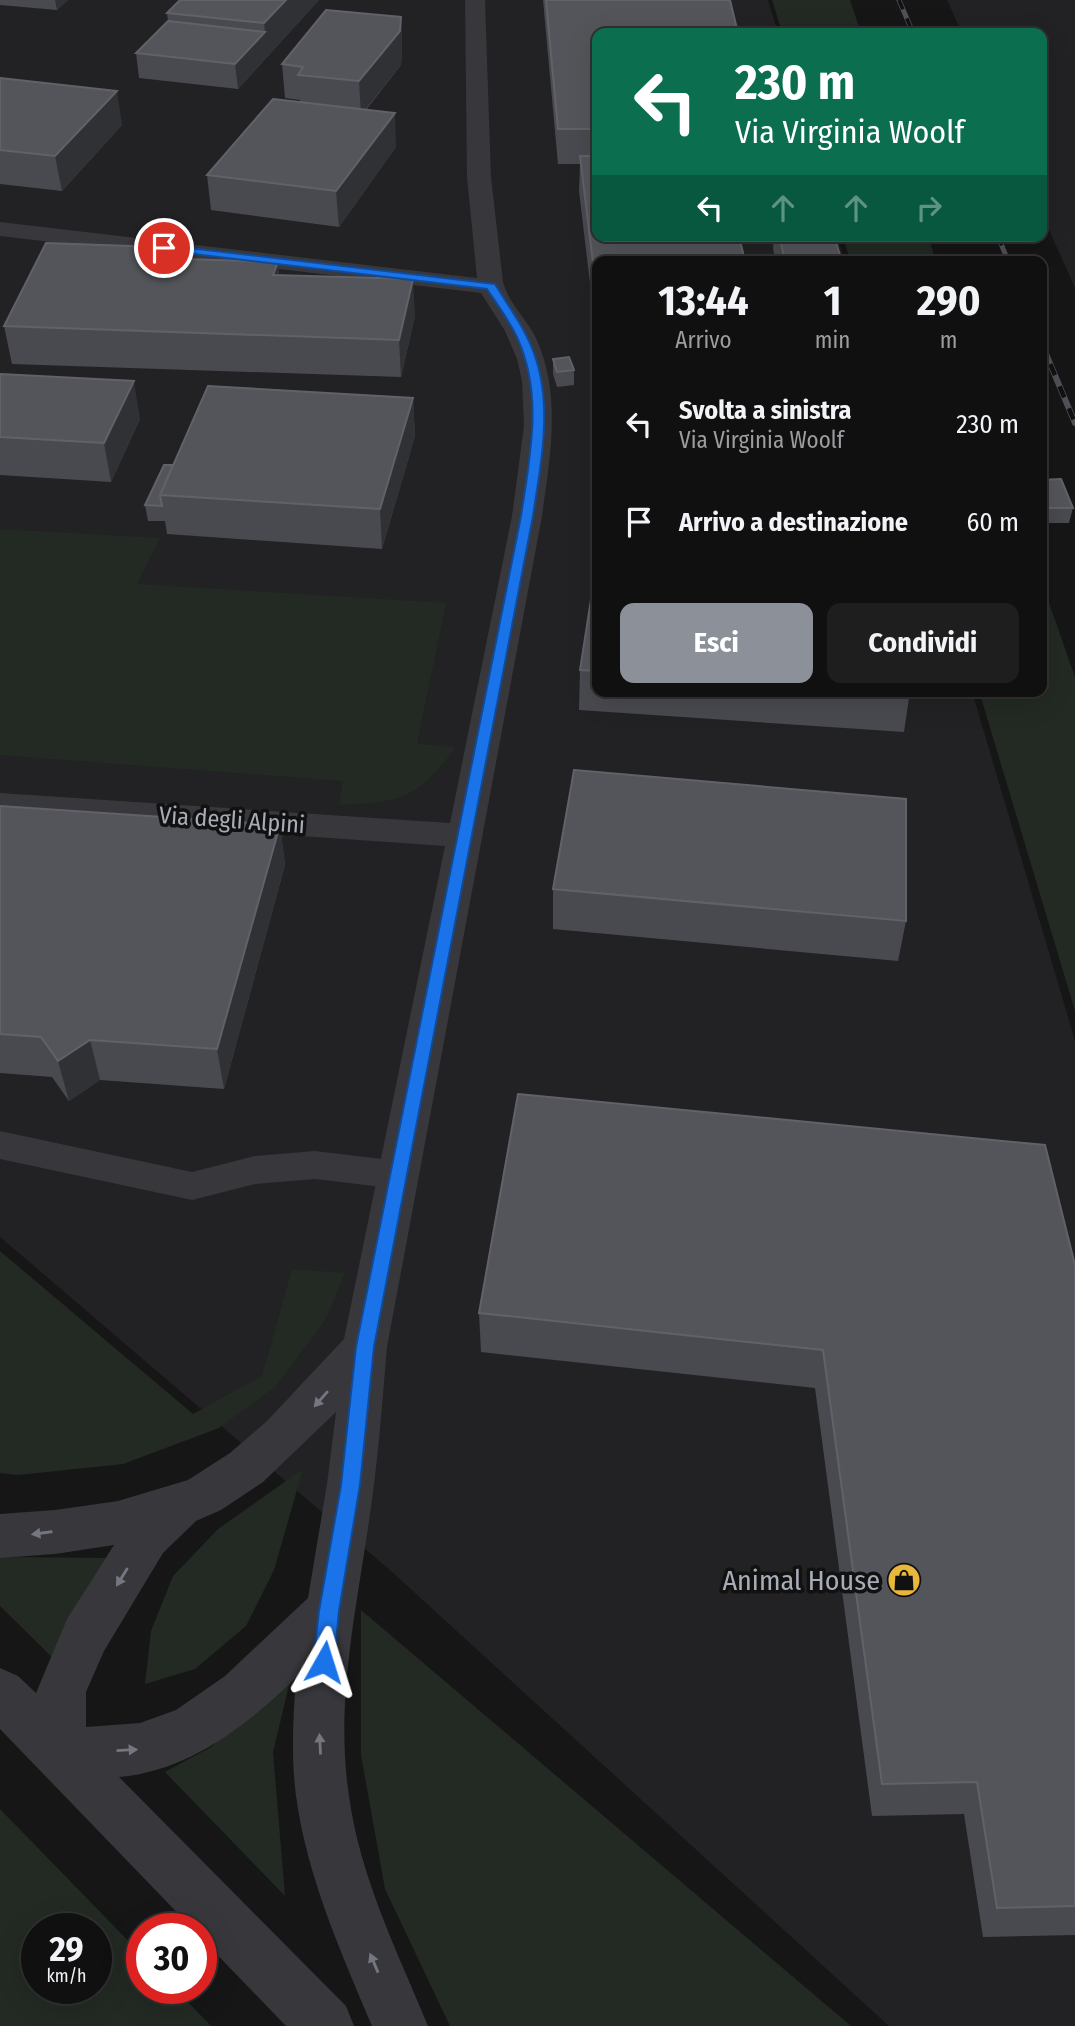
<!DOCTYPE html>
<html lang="it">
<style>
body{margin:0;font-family:"Fira Sans Condensed",sans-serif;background:#1e1e1f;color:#f1f3f6;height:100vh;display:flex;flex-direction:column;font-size:26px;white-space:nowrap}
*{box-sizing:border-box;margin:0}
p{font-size:23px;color:#9c9d9f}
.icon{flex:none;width:38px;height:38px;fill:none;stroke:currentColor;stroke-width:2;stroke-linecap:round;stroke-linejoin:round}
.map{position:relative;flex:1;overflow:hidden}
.drawer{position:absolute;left:592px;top:256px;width:455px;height:441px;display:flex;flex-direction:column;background:#101011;border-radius:14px;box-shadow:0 7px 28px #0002,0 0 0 2px #303031}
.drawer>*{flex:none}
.top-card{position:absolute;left:592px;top:28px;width:455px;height:214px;border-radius:14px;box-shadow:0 7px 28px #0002,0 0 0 2px #303031;background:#0b6e4f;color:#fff;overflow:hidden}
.speed{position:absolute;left:21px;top:1913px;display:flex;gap:14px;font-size:35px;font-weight:700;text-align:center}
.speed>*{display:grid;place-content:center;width:91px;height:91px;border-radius:50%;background:#101011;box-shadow:0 7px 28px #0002,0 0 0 2px #303031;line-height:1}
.speed small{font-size:18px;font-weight:400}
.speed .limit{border:10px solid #d22;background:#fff;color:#111}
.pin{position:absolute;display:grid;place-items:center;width:60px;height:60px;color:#fff;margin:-30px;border:4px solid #fff;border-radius:50%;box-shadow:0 2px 7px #0007}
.me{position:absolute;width:77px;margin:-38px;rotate:6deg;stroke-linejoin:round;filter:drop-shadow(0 0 5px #0008)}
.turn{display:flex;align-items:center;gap:24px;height:147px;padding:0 28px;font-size:32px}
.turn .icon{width:91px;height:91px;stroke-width:2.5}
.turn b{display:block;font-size:49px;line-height:60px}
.lanes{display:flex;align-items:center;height:66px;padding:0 28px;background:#0003;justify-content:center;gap:35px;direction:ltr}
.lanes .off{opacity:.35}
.eta{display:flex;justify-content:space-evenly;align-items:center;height:119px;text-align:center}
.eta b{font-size:42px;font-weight:700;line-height:49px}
.primary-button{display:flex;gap:14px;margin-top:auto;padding:14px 28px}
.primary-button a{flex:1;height:80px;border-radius:14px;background:#8c9099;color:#fff;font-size:28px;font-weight:700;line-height:80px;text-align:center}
.primary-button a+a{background:#1e1e1f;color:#f1f3f6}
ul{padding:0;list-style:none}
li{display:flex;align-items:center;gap:21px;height:98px;padding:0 28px}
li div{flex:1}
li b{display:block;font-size:26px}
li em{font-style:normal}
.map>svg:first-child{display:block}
</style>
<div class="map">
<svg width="1075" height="2026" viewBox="0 0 1075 2026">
<rect width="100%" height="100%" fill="#161617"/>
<g fill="#222224">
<path d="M0,0H768L778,33H597V236H837L845,261H597V691H972L1075,1041V2026H889L391,1571L0,1237Z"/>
<path d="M947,0H1075V288L1041,212V33H962Z"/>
</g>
<g fill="#222a23" fill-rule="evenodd">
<path d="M772,0H850L861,33H782Z"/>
<path d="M843,236H928L936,261H850Z"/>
<path d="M0,529L160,538L137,584L446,603L417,744L456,747C417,799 403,802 339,805L343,781L0,755Z"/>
<path d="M1041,580L1075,677V1011L979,691H1041Z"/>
<path d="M0,1251L193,1414L262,1376L292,1269L345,1273L325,1321L276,1386L219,1428L123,1464L18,1475L0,1473Z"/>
<path d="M303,1469L274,1570L246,1626L195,1669L145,1684L151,1631L173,1576L218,1529Z"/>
<path d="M0,1557L110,1558L56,1661L0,1606Z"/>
<path d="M361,1610L851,2026H450L385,1889L361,1755Z"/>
<path d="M292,1673L273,1752L285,1896L165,1772L211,1747Z"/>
<path d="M0,1809L142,1955V1988H174L211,2026H0ZM37,1928H96V1988H37Z"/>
</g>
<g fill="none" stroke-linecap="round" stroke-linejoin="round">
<path fill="#37373c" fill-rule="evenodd" d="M0,1131L192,1172L255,1156L315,1151L399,1161L412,1165L417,1175L412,1185L399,1189L315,1179L255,1184L192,1200L0,1159Z"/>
<path fill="#37373c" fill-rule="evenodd" d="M465,0H485L491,177L503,282C509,304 526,318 536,338C562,395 550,457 542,516L387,1347C382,1405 378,1463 369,1521C356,1612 335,1704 349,1796C360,1877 397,1951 428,2026H372C341,1952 307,1877 296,1796C291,1757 293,1717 296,1678C247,1725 189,1771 119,1777L346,2006L354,2026H286L201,1938V1928H192L0,1729V1668L18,1676L36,1693L67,1619L114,1545L55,1554L0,1558V1514L55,1510L118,1501L188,1480L230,1453L267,1421L344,1339L445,846L0,815V793L450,823L512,516L524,426L522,381L517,359L505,331L481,293L0,236V222L477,278L467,177ZM336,1412L327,1484L308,1598L225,1676L176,1710L140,1723L86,1727V1692L104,1651L163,1553L196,1521L221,1510L263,1482Z"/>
<defs>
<g id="rail-far1">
<path d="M899,0L913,33"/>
<path d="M998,236L1008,261"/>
</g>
<path id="rail" d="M1041,342L1075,423"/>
</defs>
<use href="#rail-far1" stroke="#505157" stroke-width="5"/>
<use href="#rail" stroke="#505157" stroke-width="6"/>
<use href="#rail-far1" stroke="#111112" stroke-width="3.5" stroke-dasharray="10" stroke-linecap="butt"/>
<use href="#rail" stroke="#111112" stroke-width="4.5" stroke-dasharray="12" stroke-linecap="butt"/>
</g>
<g fill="#494a4f">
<path d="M0,0H68L57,10L0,5Z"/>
<path d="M180,0H319L238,89L139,78L136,53L168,21L167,13Z"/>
<path d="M543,0H730L597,33V300H592L579,191L580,164H558Z"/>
<path d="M401,17L402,50L401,65L366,110L396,147L339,227L211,210L207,175L300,102V100L285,98L282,64Z"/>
<path d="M0,78L122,125L62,191L0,184Z"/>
<path d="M774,236H779L840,255L839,261H776L773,249Z"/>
<path d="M159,259L278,262L279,275L415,316L401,377L12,364L4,326Z"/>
<path d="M553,359L574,370V385L557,387L553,374Z"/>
<path d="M0,374L140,419L111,482L0,475Z"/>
<path d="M413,398L415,436L382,549L167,534L165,521H148L145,505L173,465Z"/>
<path d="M1041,480L1073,508L1069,523H1041Z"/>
<path d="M597,561V691H910L904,732L579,710L580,670Z"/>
<path d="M0,806L280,825L285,865L224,1089L100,1080L69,1101L52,1077L0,1073Z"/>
<path d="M553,889L906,921L898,961L553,929Z"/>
<path d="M1075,1265V1935L983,1937L964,1814L872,1816L815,1388L481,1352L479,1313Z"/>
</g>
<g fill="#303134">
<path d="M55,0H68L57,10Z"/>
<path d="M286,0H319L238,89L235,64L265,32L264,23Z"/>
<path d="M401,17L402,50L401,65L361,115L359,81Z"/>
<path d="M117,91L122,125L62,191L55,156Z"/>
<path d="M395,113L396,147L339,227L336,191Z"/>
<path d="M157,247L163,283L153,258Z"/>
<path d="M278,262L281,299L273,275Z"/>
<path d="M413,279L415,316L401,377L399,340Z"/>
<path d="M134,381L140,419L111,482L104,443Z"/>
<path d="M413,398L415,436L382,549L380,509Z"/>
<path d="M280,825L285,865L224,1089L217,1049Z"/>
<path d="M90,1040L100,1080L69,1101L58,1061Z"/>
</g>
<g fill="#53555a" stroke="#616269" stroke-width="2">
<path d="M180,0H286L264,23L167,13Z"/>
<path d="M546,0H730L738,33H597V129H558Z"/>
<path d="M326,10L401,17L400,31L359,81L298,75L303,67L282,64Z"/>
<path d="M168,21L265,32L235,64L136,53Z"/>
<path d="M0,78L117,91L55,156L0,150Z"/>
<path d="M273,99L395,113L336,191L207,175Z"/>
<path d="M580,156H597V236H739L745,261H597V263H593Z"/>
<path d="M779,236H834L840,255L784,256Z"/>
<path d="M46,243L157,247L153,258L278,262L273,275L413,279L399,340L4,326Z"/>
<path d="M569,357L574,370L557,372L553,359Z"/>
<path d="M0,374L134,381L104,443L0,437Z"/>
<path d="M208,386L413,398L380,509L160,495Z"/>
<path d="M164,465H173L160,495L162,506L145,505Z"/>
<path d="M1061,479L1073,508H1042L1041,505V480Z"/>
<path d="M597,561V671L580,670Z"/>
<path d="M574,770L906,799V921L553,889Z"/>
<path d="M0,806L280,825L217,1049L90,1040L58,1061L41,1037L0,1034Z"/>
<path d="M518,1094L1045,1145L1075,1265V1906L997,1908L977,1782L882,1784L823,1350L479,1313Z"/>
</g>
<defs><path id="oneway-solid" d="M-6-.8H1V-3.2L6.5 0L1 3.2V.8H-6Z" transform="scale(1.75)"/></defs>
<g fill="#757780">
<use href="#oneway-solid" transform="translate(321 1399) rotate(131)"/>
<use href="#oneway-solid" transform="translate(42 1533) rotate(172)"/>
<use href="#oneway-solid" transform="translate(122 1577) rotate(122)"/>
<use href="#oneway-solid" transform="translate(320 1744) rotate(-93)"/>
<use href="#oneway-solid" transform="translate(127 1750) rotate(-3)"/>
<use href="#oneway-solid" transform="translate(374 1963) rotate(-113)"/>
</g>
<path fill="#1a73e8" stroke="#114b97" stroke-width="2" d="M164,245L495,284C505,301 517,317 526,335C556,392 542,456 533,516L374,1347L360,1485L339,1611L334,1662L331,1669L324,1672L316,1669L313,1662L319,1611L341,1485L356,1347L521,516C530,456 544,393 516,335C508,319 497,304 487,289L160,250V246Z"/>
<defs>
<symbol id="shop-disc" viewBox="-11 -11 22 22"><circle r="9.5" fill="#e8b73c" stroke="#111112"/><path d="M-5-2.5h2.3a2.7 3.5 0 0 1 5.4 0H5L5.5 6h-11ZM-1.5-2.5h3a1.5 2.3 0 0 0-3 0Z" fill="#111"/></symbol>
</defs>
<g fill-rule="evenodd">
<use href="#shop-disc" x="885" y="1561" width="38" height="38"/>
</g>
<g text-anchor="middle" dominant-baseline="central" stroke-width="7" stroke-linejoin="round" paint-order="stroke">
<g font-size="24" fill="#a8acb7" stroke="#111112">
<text transform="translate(232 820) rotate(4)">Via degli Alpini</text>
</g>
<g font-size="28" fill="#a8acb7" stroke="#111112" text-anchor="end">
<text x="880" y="1580">Animal House</text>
</g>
</g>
</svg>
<div class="speed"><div>29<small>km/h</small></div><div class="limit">30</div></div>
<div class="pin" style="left:164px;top:248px;background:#d93025"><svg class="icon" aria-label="arrive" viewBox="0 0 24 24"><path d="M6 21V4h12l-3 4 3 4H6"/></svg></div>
<svg class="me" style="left:324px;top:1662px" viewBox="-20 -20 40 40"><path d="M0-17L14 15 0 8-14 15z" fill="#1a73e8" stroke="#fff" stroke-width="4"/></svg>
<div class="top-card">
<div class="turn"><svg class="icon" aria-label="left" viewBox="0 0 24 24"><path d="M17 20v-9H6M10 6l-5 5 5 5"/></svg><div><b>230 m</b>Via Virginia Woolf</div></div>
<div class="lanes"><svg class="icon" aria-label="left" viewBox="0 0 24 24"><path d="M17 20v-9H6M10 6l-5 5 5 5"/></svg><svg class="icon off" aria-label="ahead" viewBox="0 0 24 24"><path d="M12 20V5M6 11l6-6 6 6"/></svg><svg class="icon off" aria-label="ahead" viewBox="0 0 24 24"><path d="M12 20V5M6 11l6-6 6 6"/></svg><svg class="icon off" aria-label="right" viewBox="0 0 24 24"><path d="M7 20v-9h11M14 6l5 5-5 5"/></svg></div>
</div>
<section class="drawer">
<div class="eta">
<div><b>13:44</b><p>Arrivo</p></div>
<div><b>1</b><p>min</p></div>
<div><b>290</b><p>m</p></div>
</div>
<ul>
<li><svg class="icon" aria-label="left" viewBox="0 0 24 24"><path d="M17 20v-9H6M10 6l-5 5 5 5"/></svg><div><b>Svolta a sinistra</b><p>Via Virginia Woolf</p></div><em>230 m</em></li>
<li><svg class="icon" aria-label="arrive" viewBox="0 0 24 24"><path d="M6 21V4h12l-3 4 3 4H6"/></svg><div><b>Arrivo a destinazione</b></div><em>60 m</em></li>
</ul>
<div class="primary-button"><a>Esci</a><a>Condividi</a></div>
</section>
</div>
